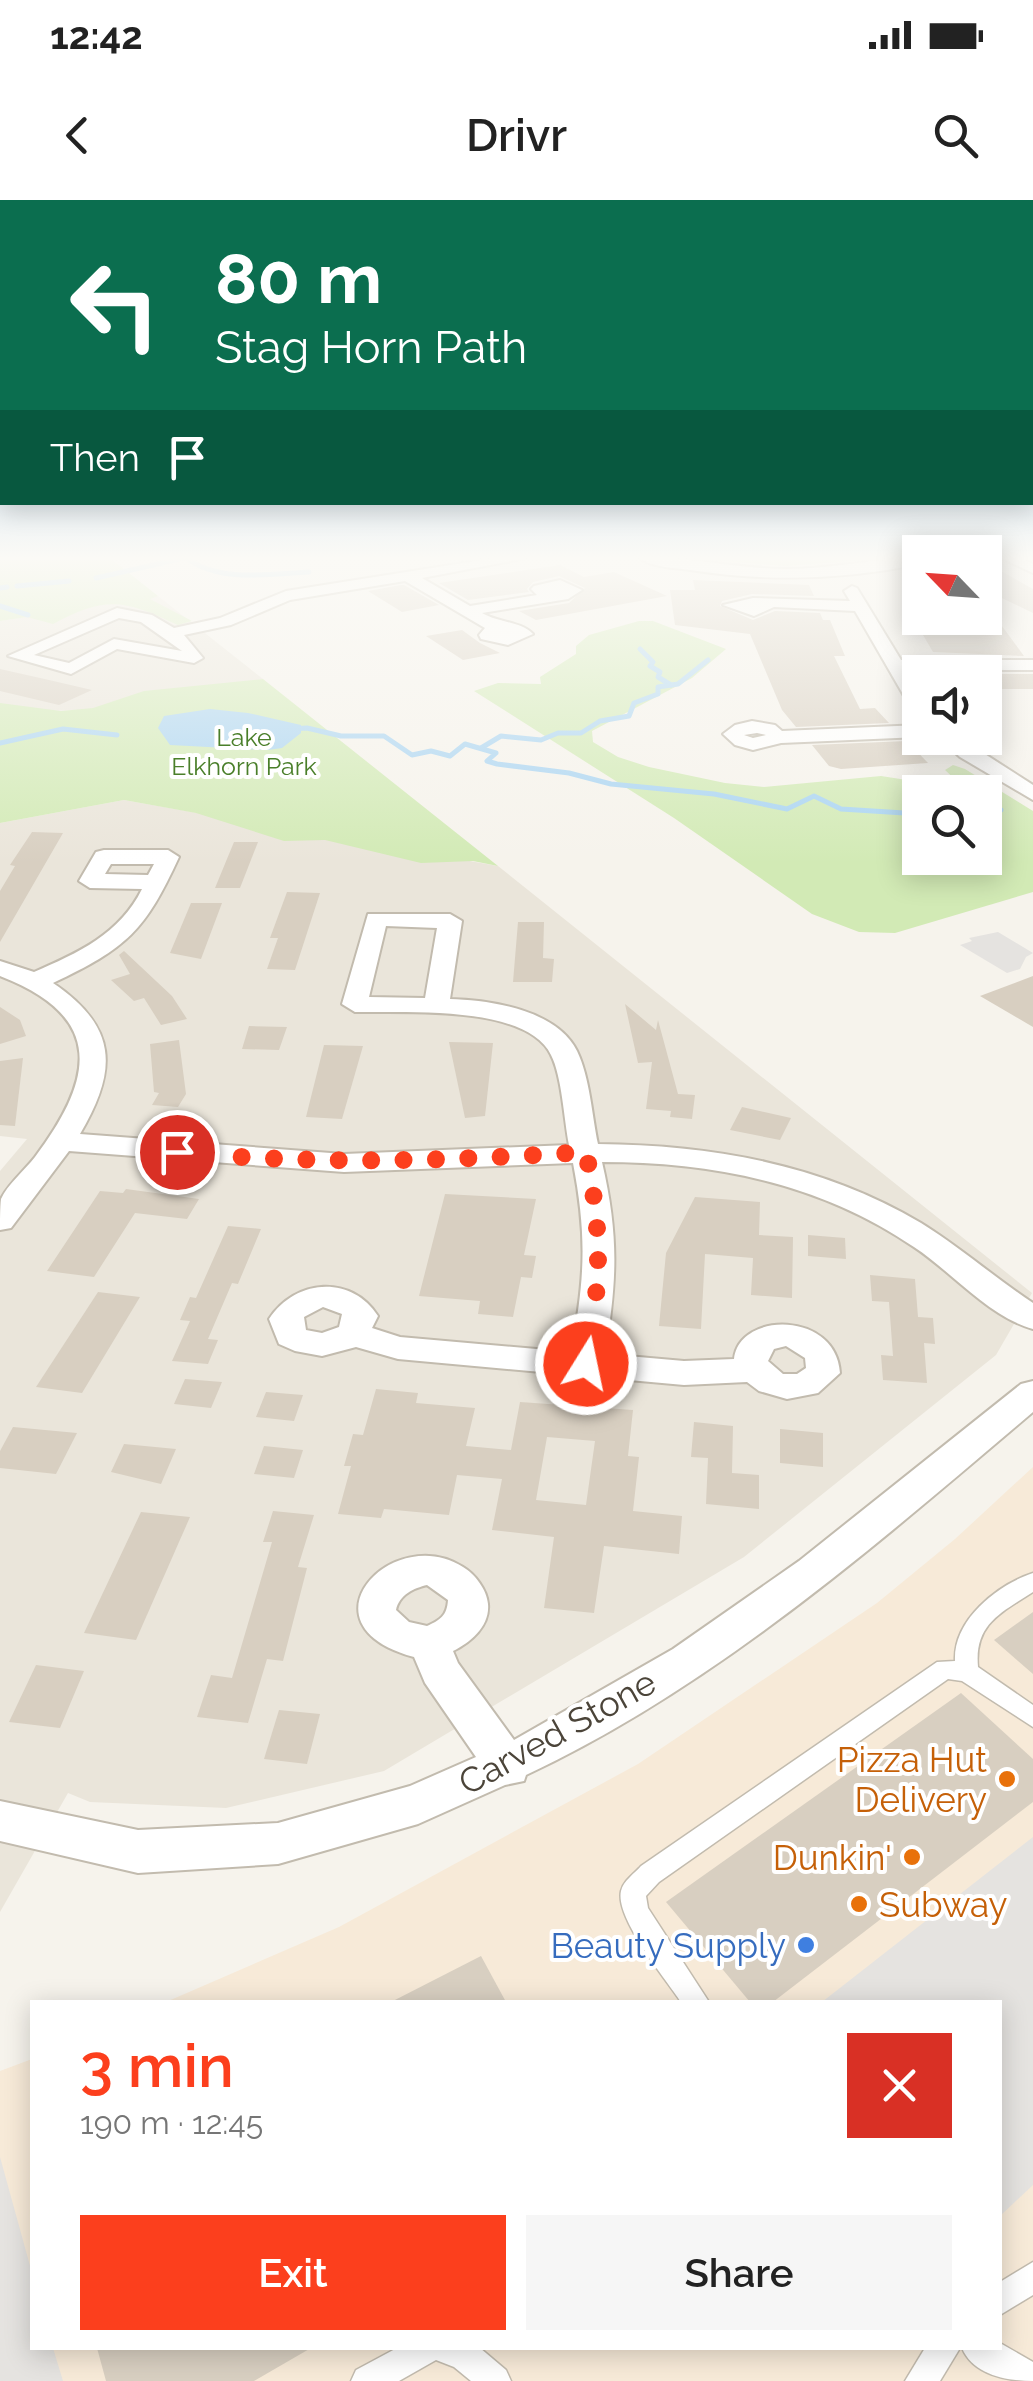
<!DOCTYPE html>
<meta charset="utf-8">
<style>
body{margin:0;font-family:Raleway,sans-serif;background:#f6f6f6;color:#222;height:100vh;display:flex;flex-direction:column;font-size:38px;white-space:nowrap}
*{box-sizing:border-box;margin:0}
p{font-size:32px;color:#767676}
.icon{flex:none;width:55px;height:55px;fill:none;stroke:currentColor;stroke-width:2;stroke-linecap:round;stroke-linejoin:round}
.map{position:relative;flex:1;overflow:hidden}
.details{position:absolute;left:30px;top:1800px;width:972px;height:350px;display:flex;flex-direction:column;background:#fff;border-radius:0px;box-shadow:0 5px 25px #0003}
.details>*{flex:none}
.guide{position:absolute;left:0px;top:0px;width:1035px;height:305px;box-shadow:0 5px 25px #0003;background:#0b6e4f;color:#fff;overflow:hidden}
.needle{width:65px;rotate:295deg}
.controls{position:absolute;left:902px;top:335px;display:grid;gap:20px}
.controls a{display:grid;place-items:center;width:100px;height:100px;border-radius:0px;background:#fff;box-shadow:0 5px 25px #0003;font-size:50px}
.pin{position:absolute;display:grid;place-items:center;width:85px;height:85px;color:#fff;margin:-42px;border:5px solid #fff;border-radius:50%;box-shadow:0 2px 10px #0007}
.me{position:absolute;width:110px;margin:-55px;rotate:10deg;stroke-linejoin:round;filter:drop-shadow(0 0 8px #0008)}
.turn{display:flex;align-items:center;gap:35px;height:210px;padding:0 50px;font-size:45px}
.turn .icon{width:130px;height:130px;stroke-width:2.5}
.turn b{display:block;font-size:70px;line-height:85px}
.then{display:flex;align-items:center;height:95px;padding:0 50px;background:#0003;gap:20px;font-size:38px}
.round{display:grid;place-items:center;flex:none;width:105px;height:105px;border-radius:0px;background:#f6f6f6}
.summary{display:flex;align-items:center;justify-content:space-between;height:170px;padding:0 50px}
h1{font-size:60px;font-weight:600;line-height:75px;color:#fc3f1d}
.button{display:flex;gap:20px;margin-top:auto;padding:20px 50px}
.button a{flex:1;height:115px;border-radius:0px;background:#fc3f1d;color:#fff;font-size:40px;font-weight:600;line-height:115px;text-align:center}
.button a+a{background:#f6f6f6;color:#222}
.status{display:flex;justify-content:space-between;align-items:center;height:70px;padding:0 50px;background:#fff;direction:ltr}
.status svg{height:28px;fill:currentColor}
header{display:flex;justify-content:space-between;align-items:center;height:130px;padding:0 50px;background:#fff;font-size:45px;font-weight:600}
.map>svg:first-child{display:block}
</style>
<div class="status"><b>12:42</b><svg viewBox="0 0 49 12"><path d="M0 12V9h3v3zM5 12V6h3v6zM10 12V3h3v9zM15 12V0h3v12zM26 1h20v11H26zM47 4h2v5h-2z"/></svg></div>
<header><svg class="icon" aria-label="back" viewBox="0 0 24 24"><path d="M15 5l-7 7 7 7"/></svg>Drivr<svg class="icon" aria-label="search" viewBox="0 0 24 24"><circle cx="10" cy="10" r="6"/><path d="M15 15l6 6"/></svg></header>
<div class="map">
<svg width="1033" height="2181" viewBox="0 0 1033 2181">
<rect width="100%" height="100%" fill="#f6f3ec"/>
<g fill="#eae5da">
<path d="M158,396L263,479L89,510L0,512V421Z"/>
<path d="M124,600L498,666L1032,1093L996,1155L744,1357L384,1571L226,1608L90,1602L68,1593L0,1712V971L27,939L0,936V623Z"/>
</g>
<path fill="#f7ead8" d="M1033,1267V2181H0V1871L32,1859V2148H1000V1802H166L339,1727L638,1564L877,1403L955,1339Z"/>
<g fill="#d2eab5" fill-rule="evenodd">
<path d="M0,358H110L158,396L150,399L192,421L178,425C125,400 106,395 53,424L27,417L0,421Z"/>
<path d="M685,358H891L785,366Z"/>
<path d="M639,421H653L726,449L692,478L592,531L593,542L618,557L649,567L725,583L764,587L881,576L958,588L961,585L945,570L953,565L965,569L1033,611V692L895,733L859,732L812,714L674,618L474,491L498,483L541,484L540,477L576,454V446L589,435ZM920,592H985V658H920Z"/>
<path d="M263,479L498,666L473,661L421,663L325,640L284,641L196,613L124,600L0,623V503L61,511L93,508L144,491Z"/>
</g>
<g fill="#e5e3e0">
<path d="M998,732L1033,753L1026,757L1020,769L1007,773L960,745L972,741L969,738Z"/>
<path d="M1033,1637V1985L1000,2016V1802H822Z"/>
<path d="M0,1957L32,2073V2148H53L63,2181H0Z"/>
</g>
<path fill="#a9d4f2" d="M210,509L248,513L301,525V533L282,548L268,550L170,545L158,528L164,516Z"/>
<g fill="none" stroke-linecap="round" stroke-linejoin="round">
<g stroke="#a9d4f2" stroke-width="5">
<path d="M186,358C220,383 269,374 309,372"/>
<path d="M96,378L184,358"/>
<path d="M17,386L69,381"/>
<path d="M0,388L7,387"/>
<path d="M0,406L28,415"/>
<path d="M640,449L653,462L650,466L660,472L658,477L671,485"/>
<path d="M290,529L307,528L341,536H384L412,555L431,551L450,556L465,544L496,553L487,561L497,564L569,573L611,584L714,594L787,609L814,596L841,609L920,614"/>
<path d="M0,543L63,529L117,535"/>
<path d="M481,548L501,536L541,540L558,533H581L600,521L629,516L634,503L658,494V487L678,484L708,460"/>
<path d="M985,609L1001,610"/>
</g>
</g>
<g fill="#d8cfc1" fill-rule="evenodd">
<path d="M560,365L584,377L614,372L667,396L536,420L519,411L569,403L585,388L559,376L533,382L527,389L529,392L468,400L439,383Z"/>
<path d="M1001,371L1033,389V413L985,390V372Z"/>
<path d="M693,380L809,385L814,396L752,394L722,401L720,406L753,420L775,411L820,413L823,420H830L845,456H834L860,509L875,508L889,523L796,527L782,510L750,434L675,425L670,390H695Z"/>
<path d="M401,385H404L439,405L402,412L368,391Z"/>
<path d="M913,418H996L1024,456L933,452Z"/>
<path d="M462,430L480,443L500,453L463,460L426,436Z"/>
<path d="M0,469L49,480L92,490L59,505L0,491Z"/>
<rect x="985" y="474" width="48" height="15"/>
<path d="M907,541L928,563L841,569L829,566L812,545Z"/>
<path d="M32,632L63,633L0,742V691L15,666L10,665Z"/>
<path d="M234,642H258L240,688H215Z"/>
<path d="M287,692L320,693L295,770L267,769L278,738H270Z"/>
<path d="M191,703H222L201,759L170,753Z"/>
<path d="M518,722H544L543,758L554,759L552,782H513Z"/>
<path d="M124,751L172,796L187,819L161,825L144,798L134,801L111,780L130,774L119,755Z"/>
<path d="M1033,776V827L980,796Z"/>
<path d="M625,804L656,830L658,820L678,894L695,895L692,919L670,917L671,911L646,909L652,862L638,863Z"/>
<path d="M0,807L20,820L26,836L0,844Z"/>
<path d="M249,826L287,827L279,850L242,849Z"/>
<path d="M179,840L186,894L178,907L152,905L159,893L154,892L150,844Z"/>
<path d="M449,842L493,843L485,916L465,918Z"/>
<path d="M324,845L363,846L342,919L306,917Z"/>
<path d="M23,858L15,926L0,925V861Z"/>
<path d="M742,907L791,918L780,940L730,930Z"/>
<path d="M126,989L199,999L187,1019L135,1013L94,1077L47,1071L100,991L123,993Z"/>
<path d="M445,994L536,999L524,1055L536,1056L532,1078L521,1077L513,1117L478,1114L480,1101L419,1096Z"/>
<path d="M695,997L760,1002L759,1035L793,1037L792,1098L751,1095L753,1058L705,1054L701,1129L659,1126L666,1053Z"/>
<path d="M228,1026L261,1029L238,1084L232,1083L208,1139L218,1140L208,1164L172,1161L190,1121L180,1120L190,1097L196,1098Z"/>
<path d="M808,1035L845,1038L846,1059L808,1056Z"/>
<path d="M870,1075L915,1079L918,1117L933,1118L935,1144L924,1143L927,1183L883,1180L881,1155L893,1156L889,1102L872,1101Z"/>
<path d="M98,1092L140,1097L82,1193L36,1187Z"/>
<path d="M185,1179L222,1182L211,1208L174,1204Z"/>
<path d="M376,1189L418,1193L416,1203L475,1208L466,1246L511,1250L520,1202L633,1210L628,1256L639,1257L633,1311L682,1316L679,1354L604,1346L594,1413L544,1408L554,1337L492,1330L502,1279L457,1275L449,1315L384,1309L381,1318L338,1314L351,1266H344L353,1234L363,1235ZM547,1237L595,1241L586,1305L536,1300Z"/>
<path d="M266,1192L303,1195L294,1221L256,1217Z"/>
<path d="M694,1222L733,1226L732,1273L759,1275V1309L706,1304L708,1258L691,1257Z"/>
<path d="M13,1227L77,1233L56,1274L0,1268V1251Z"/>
<path d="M780,1229L823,1233V1267L780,1263Z"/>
<path d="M124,1244L176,1249L161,1284L111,1272Z"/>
<path d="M264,1246L303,1250L294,1278L254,1274Z"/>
<path d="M273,1311L314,1315L298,1367L307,1368L283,1461L267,1459L248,1523L197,1517L211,1475L232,1478L272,1342H263Z"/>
<path d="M141,1312L190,1317L136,1440L84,1433Z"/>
<path d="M1033,1412V1474L994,1440Z"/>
<path d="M36,1465L84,1471L60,1528L9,1522Z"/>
<path d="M961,1493L1033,1559V1602L773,1802H750L666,1702Z"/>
<path d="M279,1510L320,1514L307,1564L264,1559Z"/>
<path d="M481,1756L506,1802H391Z"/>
<path d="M97,2148H311L254,2181H106Z"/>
</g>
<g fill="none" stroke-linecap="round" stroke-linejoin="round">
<defs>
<g id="lane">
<path d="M1033,1373V1392C1001,1413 974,1424 978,1467L1033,1505V1527L962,1481L948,1479L659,1682L646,1696L648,1708L709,1802H681C665,1778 615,1718 621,1691C623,1681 635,1673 641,1666L937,1462L955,1461C953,1420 997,1385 1033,1373Z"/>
<path d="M1033,2062V2095L1000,2115V2082Z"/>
<path d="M1000,2143L1033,2162V2181C1007,2181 973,2175 962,2148H1000Z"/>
<path d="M397,2148H480L506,2170L511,2181H471L454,2167L436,2160L399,2181H351L356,2170Z"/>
<path d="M925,2148H960L940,2181H905Z"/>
</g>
<g id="street">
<path d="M495,358H527L422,378L470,406L537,395L531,389L534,386L560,380L582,390L568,399L482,413C499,423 520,421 533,434L508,445L481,439L479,435L485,428L405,381L290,400L231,425L184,435L203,458L194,463L117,449L71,474L8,456L117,408L152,415L174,428L220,418L286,391ZM119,418L141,422L182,451L114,439L69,463L34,455Z"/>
<path d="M639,358C688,356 737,369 787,369C832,369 876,358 920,358V364C843,380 768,382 690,370C674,368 652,367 639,358Z"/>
<path d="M1001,358H1020L1033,364V373Z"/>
<path d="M852,386L857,388L901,460H1033V470H907L920,493V513L911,508L855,411L774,407L754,416L723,405L753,398L850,401L844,391Z"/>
<path d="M752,521L775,525L782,531L920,525V537L781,543L753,550L735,545L723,534L735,525ZM757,533L766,535L753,538L744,535Z"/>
<path d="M939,538H960L1033,585V600L960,557Z"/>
<path d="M104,650H168L179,657C145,731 127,748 53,783C118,827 118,870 80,934L344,954L569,945C564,920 562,876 551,855C527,804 402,813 355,812L342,804L368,714H450L462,721L450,799C490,800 557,810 577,851C590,878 592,916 598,944C711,945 822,964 921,1023C960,1047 995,1078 1033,1103V1129C989,1117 952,1072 914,1047C820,983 713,962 602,962C619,1036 617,1080 605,1154L684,1161L734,1159C739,1111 836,1111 840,1173L818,1193L787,1199L759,1191L747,1182L684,1185L398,1159L356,1147L322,1156L295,1151L279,1144L269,1119C295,1079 351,1074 378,1116L372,1128L400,1137L571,1152C585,1079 587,1036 573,963L344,972L69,951L11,1028L0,1030C0,1022 0,1007 1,999C7,985 25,970 35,957C93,880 107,817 0,776V761L34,772C78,753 120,734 142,689L90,688L79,681L96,652ZM111,664H154L148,675L105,674ZM386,726L437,728L425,798L369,797ZM323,1107L342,1114L339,1127L322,1133L306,1130L304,1117ZM786,1146L805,1158L806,1168L797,1174H783L768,1161L774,1149Z"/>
<path d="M1033,1181V1212C876,1345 714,1487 526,1575L524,1581L505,1585L418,1624L278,1664L138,1673L0,1641V1601L138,1630L278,1623L410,1586L476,1557L425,1483L414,1457C295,1425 393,1322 463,1367C475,1374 487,1390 488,1404C490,1426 471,1442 453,1451L458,1463L514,1540L673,1449L799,1361L1021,1184ZM427,1385L448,1400C447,1416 440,1420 427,1426L409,1422L396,1410C399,1395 414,1388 427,1385Z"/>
</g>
</defs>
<use href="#lane" stroke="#c2bbae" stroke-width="3"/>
<use href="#street" stroke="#c2bbae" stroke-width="4"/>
<use href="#lane" fill="#fff" fill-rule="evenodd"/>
<use href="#street" fill="#fff" fill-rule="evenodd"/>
</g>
<linearGradient id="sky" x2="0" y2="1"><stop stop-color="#8fc1ec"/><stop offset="0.54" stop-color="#fbfaf6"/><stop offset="1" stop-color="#fbfaf6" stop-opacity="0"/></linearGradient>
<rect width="1033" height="663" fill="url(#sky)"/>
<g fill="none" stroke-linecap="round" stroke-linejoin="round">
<path stroke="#fc3f1d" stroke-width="18" stroke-dasharray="0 32.4" d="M177,952C315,965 448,961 586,952C603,1038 601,1079 586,1164"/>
</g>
<g fill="#e8710a" stroke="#fff" stroke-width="4">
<circle cx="1007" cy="1579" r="10"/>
<circle cx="912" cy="1657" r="10"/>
<circle cx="859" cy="1704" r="10"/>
</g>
<circle fill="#3f7fe0" stroke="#fff" stroke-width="4" cx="806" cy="1745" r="10"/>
<g text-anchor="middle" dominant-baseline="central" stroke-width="8" stroke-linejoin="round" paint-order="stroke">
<g font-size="25" fill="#4a7f2a" stroke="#fff">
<text x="244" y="537">Lake<tspan x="244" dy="29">Elkhorn Park</tspan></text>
</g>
<g font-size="35" fill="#4b4439" stroke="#fff">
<text transform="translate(557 1532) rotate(-29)">Carved Stone</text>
</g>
<g font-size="35" fill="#c56008" stroke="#fff" text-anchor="end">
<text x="987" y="1559">Pizza Hut<tspan x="987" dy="40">Delivery</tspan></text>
<text x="892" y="1657">Dunkin'</text>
<text x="879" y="1704" text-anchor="start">Subway</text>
</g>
<g font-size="35" fill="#366cbe" stroke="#fff" text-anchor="end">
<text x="786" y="1745">Beauty Supply</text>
</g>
</g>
</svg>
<div class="controls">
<a><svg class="needle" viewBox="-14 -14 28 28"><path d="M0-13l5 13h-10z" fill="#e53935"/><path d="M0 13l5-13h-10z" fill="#767676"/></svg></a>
<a><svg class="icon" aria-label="sound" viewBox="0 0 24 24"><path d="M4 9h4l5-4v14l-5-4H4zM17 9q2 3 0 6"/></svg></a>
<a><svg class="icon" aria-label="search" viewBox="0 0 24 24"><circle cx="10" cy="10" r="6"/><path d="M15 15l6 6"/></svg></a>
</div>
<div class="pin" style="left:177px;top:952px;background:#d93025"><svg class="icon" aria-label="arrive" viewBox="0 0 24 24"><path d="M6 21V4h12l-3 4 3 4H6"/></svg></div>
<svg class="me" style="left:586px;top:1164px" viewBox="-20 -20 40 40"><circle r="17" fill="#fc3f1d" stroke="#fff" stroke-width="3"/><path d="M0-11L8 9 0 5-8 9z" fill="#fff"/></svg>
<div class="guide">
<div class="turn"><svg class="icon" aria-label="left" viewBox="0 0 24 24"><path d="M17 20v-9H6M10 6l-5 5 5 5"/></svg><div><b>80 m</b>Stag Horn Path</div></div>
<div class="then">Then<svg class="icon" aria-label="arrive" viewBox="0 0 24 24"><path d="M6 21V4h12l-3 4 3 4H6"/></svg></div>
</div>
<section class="details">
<div class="summary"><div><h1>3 min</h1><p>190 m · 12:45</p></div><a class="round" style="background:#d93025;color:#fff"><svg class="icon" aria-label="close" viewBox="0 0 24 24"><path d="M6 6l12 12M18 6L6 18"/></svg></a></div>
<div class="button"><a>Exit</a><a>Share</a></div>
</section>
</div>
